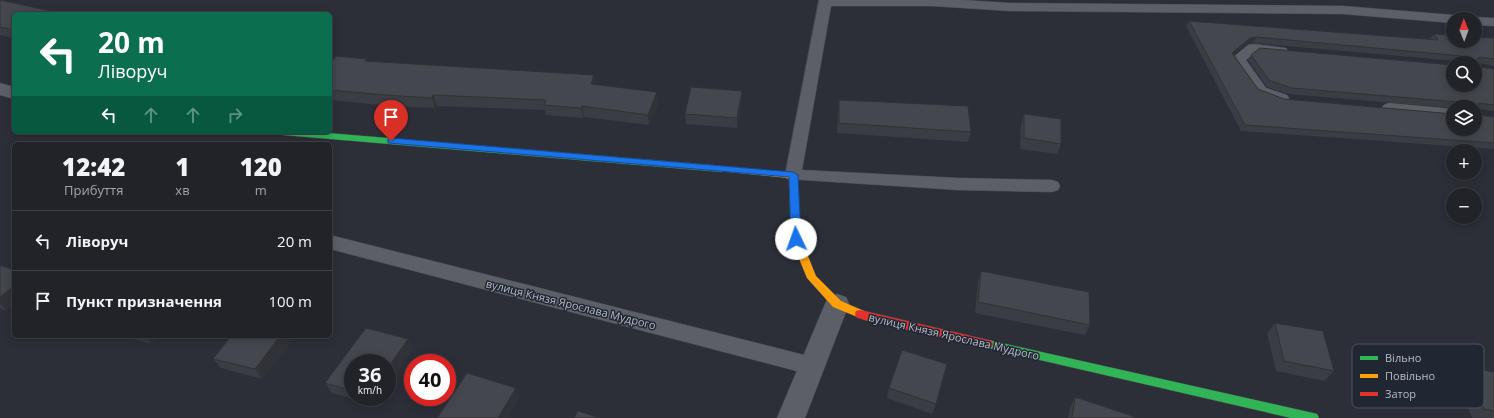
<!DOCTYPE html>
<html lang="uk">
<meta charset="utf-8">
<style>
body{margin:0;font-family:"Open Sans",sans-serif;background:#292b31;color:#f1f3f6;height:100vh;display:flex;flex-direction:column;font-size:15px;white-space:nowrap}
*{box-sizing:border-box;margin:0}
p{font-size:13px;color:#a2a4a8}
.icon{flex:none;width:22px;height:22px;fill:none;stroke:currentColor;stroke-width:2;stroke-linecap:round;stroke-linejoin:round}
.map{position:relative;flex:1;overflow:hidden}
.drawer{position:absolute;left:12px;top:142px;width:320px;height:196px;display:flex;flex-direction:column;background:#212329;border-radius:6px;box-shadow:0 2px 10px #0003,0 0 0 1px #3e4046}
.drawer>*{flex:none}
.banner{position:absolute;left:12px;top:12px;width:320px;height:122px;border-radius:6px;box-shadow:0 2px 10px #0003,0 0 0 1px #3e4046;background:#0b6e4f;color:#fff;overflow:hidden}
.needle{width:26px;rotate:359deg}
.buttons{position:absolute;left:1446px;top:12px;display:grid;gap:8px}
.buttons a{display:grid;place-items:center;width:36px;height:36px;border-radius:50%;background:#212329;box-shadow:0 2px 10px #0003,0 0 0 1px #3e4046;font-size:20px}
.speed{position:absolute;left:344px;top:354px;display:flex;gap:8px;font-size:20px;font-weight:700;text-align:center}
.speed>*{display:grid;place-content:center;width:52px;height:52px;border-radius:50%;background:#212329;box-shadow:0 2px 10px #0003,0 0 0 1px #3e4046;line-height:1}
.speed small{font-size:10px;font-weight:400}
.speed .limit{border:6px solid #d22;background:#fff;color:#111}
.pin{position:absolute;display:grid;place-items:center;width:34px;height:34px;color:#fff;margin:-41px -17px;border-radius:50% 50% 50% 0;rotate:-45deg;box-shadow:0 0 4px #0007}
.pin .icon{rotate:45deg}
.me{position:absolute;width:44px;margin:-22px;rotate:357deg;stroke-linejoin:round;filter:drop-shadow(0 0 3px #0008)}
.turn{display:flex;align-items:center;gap:14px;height:84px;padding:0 20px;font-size:18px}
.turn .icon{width:52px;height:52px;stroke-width:2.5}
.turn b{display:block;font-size:28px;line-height:34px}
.lanes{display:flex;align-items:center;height:38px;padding:0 20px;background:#0003;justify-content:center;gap:20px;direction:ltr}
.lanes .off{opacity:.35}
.eta{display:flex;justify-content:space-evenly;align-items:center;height:68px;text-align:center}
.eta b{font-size:24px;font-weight:800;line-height:28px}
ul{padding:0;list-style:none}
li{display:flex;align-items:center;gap:12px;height:60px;padding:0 20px;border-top:1px solid #3e4046}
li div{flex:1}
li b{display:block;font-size:15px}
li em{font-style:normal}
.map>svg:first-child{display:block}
</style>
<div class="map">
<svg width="1494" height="418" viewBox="0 0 1494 418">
<rect width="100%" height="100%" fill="#2c2f37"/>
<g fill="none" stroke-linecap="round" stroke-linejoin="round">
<defs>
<g id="lane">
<path d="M819,0H962L1010,3L1343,6L1453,15L1458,16L1460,19H1453V23L1343,14L1010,11L932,6H831L802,170L958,178L1052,180L1058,182L1060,186L1058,190L1052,192L958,190L787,179L785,175Z"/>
<path d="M1475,17L1494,18V26L1475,25V19H1470Z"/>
<path d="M1253,44L1286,48L1288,51L1286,54L1281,55L1256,52L1246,60L1266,88L1287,95L1289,98L1287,101L1282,103L1256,94L1231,59L1248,45Z"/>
<path d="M1389,103L1453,109V119L1384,111L1381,108L1384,105Z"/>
<path d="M330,235L812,357L819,360L822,366L819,372L812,375L330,249Z"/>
</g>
<g id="street">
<path d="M0,83L14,87V99L0,95Z"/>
<path d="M837,294L846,297L849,304L805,418H777L825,304L828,297Z"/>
</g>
<g id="fast">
<path d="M279,132H316L722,166L726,169L722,172L283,135Z"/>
<path d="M988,340L1313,413L1317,414L1319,418H1291L988,348L984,347L983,344L984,341Z"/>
</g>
<path id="slow" d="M722,166L796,173L801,239L816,276L841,301L864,311L865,314L864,317L860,318L833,307L807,278L791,239L789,178L719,171L718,169L719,167Z"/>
<path id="jam" d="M860,310L988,340L992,341L993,344L992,347L988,348L868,321L856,317L855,314L856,311Z"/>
</defs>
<use href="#lane" stroke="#484b51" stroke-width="1"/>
<use href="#street" stroke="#484b51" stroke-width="1"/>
<use href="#fast" stroke="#474a51" stroke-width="1"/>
<use href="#slow" stroke="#474a51" stroke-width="1"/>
<use href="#jam" stroke="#474a51" stroke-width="1"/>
<use href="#lane" fill="#5c5f66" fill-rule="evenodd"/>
<use href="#street" fill="#5c5f66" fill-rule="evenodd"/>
<use href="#fast" fill="#30b455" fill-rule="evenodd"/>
<use href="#slow" fill="#ff9f0a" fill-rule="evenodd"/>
<use href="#jam" fill="#e5322d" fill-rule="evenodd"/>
</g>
<g fill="#3a3d43" fill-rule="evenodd">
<path d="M0,0L14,14V38L0,35Z"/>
<path d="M1189,21L1430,39L1434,34L1494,38V66L1478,63V67L1494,69V111L1479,109V115L1494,117V149L1241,131L1186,26ZM1253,43L1457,61L1456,63H1475L1453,85L1251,55L1248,60L1267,87L1288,94L1453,108L1475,107L1453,129L1284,99L1258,89L1234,55L1247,44Z"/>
<path d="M367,59L368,62L596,84L659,103L649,125L584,117L583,118L546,115L545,110L437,106L435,108L391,106L330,100V64Z"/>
<path d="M742,91V101L737,128L686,124L685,114Z"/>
<path d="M839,100L971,132L968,142L837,133L838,110Z"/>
<path d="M1024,114L1061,144L1057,154L1020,149L1021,124Z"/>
<path d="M0,265L7,311L0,308Z"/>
<path d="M981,271L1090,325L1085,335L975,313L978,281Z"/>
<path d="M1275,323L1334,371L1324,381L1276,371L1267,333Z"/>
<path d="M366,328L408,339L413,349L387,387V363H353V397H380L374,405L332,393L325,383Z"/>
<path d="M125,336H158L151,344Z"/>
<path d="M231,336H295L262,379L221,368L213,359Z"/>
<path d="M1467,367L1494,372V418H1472L1456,377Z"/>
<path d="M889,388L936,404L932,414L887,398Z"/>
<path d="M1075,397L1138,418H1068L1070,407Z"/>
</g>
<g fill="#303237">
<path d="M1256,37L1253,43L1247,44L1230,59L1232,53L1250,38Z"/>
<path d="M594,75L596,86L591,84Z"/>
<path d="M742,91V101L737,128V118Z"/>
<path d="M657,92L659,103L649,125L648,115Z"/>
<path d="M433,95L437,106L435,108L432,98Z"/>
<path d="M582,106L584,117L583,118L581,108Z"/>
<path d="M14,286V305L7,311L0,304V297Z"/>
<path d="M144,336H158L151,344Z"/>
<path d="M280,336H295L262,379L255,369Z"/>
<path d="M408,339L413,349L387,387V369Z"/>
<path d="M516,388L520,398L508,418H498Z"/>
<path d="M369,397H380L374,405Z"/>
</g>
<g fill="#44474e" stroke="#303237" fill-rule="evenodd">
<path d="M0,0L65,14H14V30L0,27Z"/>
<path d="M1189,21L1438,40L1434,34L1453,35V41H1475V37L1494,38V59L1480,57L1478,58V67L1494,69V105L1479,103V115L1494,117V143L1245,125ZM1256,37L1462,56L1463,58L1459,59L1458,63H1475V85H1453V65L1260,48L1251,55L1270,81L1292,88L1458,102V107H1475V129H1453V114L1284,99L1258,89L1232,53L1250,38Z"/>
<path d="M336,56L367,59L365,61L594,75L591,84L657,92L648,115L582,106L581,108L544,105L546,100L433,95L432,98L386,95L330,90V64Z"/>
<path d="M691,87L742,91L737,118L685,114Z"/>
<path d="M839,100L968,106L971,132L839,123Z"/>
<path d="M1024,114L1061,119V144L1024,138Z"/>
<path d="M0,265L14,270V286L0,297Z"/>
<path d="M981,271L1089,292L1090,325L978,302Z"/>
<path d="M1275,323L1323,331L1334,371L1284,361Z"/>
<path d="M366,328L408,339L387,369V363H353V391L325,383Z"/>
<path d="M231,336H280L255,369L213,359Z"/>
<path d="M902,350L947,364L936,404L889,388Z"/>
<path d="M1467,367L1494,372V411L1484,409Z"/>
<path d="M467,373L516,388L498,418H437Z"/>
<path d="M1075,397L1138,418H1072Z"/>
<path d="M578,411L600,418H574Z"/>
</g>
<path fill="#1a73e8" stroke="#114b97" d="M391,138L793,172L798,175L801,239L796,243L791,239L789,177L388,143V139Z"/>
<g text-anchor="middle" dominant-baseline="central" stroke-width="3" stroke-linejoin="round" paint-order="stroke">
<g font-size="11" fill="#b7bcc8" stroke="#202632">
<text transform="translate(571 304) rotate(14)">вулиця Князя Ярослава Мудрого</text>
<text transform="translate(954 336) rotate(13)">вулиця Князя Ярослава Мудрого</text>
</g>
</g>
<rect x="1352" y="344" width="132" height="64" rx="6" fill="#202632" stroke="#4d535f" stroke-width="1"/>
<rect x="1360" y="356" width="18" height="4" fill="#30b455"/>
<rect x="1360" y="374" width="18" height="4" fill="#ff9f0a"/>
<rect x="1360" y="392" width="18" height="4" fill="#e5322d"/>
<g font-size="11" fill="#b7bcc8">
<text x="1385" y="362">Вільно</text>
<text x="1385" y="380">Повільно</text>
<text x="1385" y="398">Затор</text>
</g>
</svg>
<div class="buttons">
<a><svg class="needle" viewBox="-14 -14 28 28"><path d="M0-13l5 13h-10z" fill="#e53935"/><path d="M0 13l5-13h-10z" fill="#a2a4a8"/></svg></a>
<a><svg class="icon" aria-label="search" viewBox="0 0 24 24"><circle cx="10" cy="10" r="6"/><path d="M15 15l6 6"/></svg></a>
<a><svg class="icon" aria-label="layers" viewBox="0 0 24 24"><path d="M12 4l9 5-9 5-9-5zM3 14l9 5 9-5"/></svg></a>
<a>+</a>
<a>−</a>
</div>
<div class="speed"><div>36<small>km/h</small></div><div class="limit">40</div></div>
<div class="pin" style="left:391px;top:141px;background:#d93025"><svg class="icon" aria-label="arrive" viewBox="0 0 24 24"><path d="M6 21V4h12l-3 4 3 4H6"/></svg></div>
<svg class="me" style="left:796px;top:239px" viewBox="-20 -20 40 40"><circle r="19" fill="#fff"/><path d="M0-13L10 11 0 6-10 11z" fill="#1a73e8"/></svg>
<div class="banner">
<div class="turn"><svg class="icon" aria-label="left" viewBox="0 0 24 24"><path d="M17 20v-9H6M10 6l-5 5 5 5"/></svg><div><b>20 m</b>Ліворуч</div></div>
<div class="lanes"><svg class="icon" aria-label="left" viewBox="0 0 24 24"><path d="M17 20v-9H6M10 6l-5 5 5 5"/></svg><svg class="icon off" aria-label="ahead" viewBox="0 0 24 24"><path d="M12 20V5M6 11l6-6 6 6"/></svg><svg class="icon off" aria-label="ahead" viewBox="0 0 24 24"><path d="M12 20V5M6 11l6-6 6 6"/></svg><svg class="icon off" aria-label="right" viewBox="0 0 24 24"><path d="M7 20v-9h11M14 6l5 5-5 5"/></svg></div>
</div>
<section class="drawer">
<div class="eta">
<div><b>12:42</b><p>Прибуття</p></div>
<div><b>1</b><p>хв</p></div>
<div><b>120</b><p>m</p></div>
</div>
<ul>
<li><svg class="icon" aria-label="left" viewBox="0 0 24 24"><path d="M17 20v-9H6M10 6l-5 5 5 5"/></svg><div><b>Ліворуч</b></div><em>20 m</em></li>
<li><svg class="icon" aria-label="arrive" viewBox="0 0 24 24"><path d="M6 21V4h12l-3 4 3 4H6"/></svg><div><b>Пункт призначення</b></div><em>100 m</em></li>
</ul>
</section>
</div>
